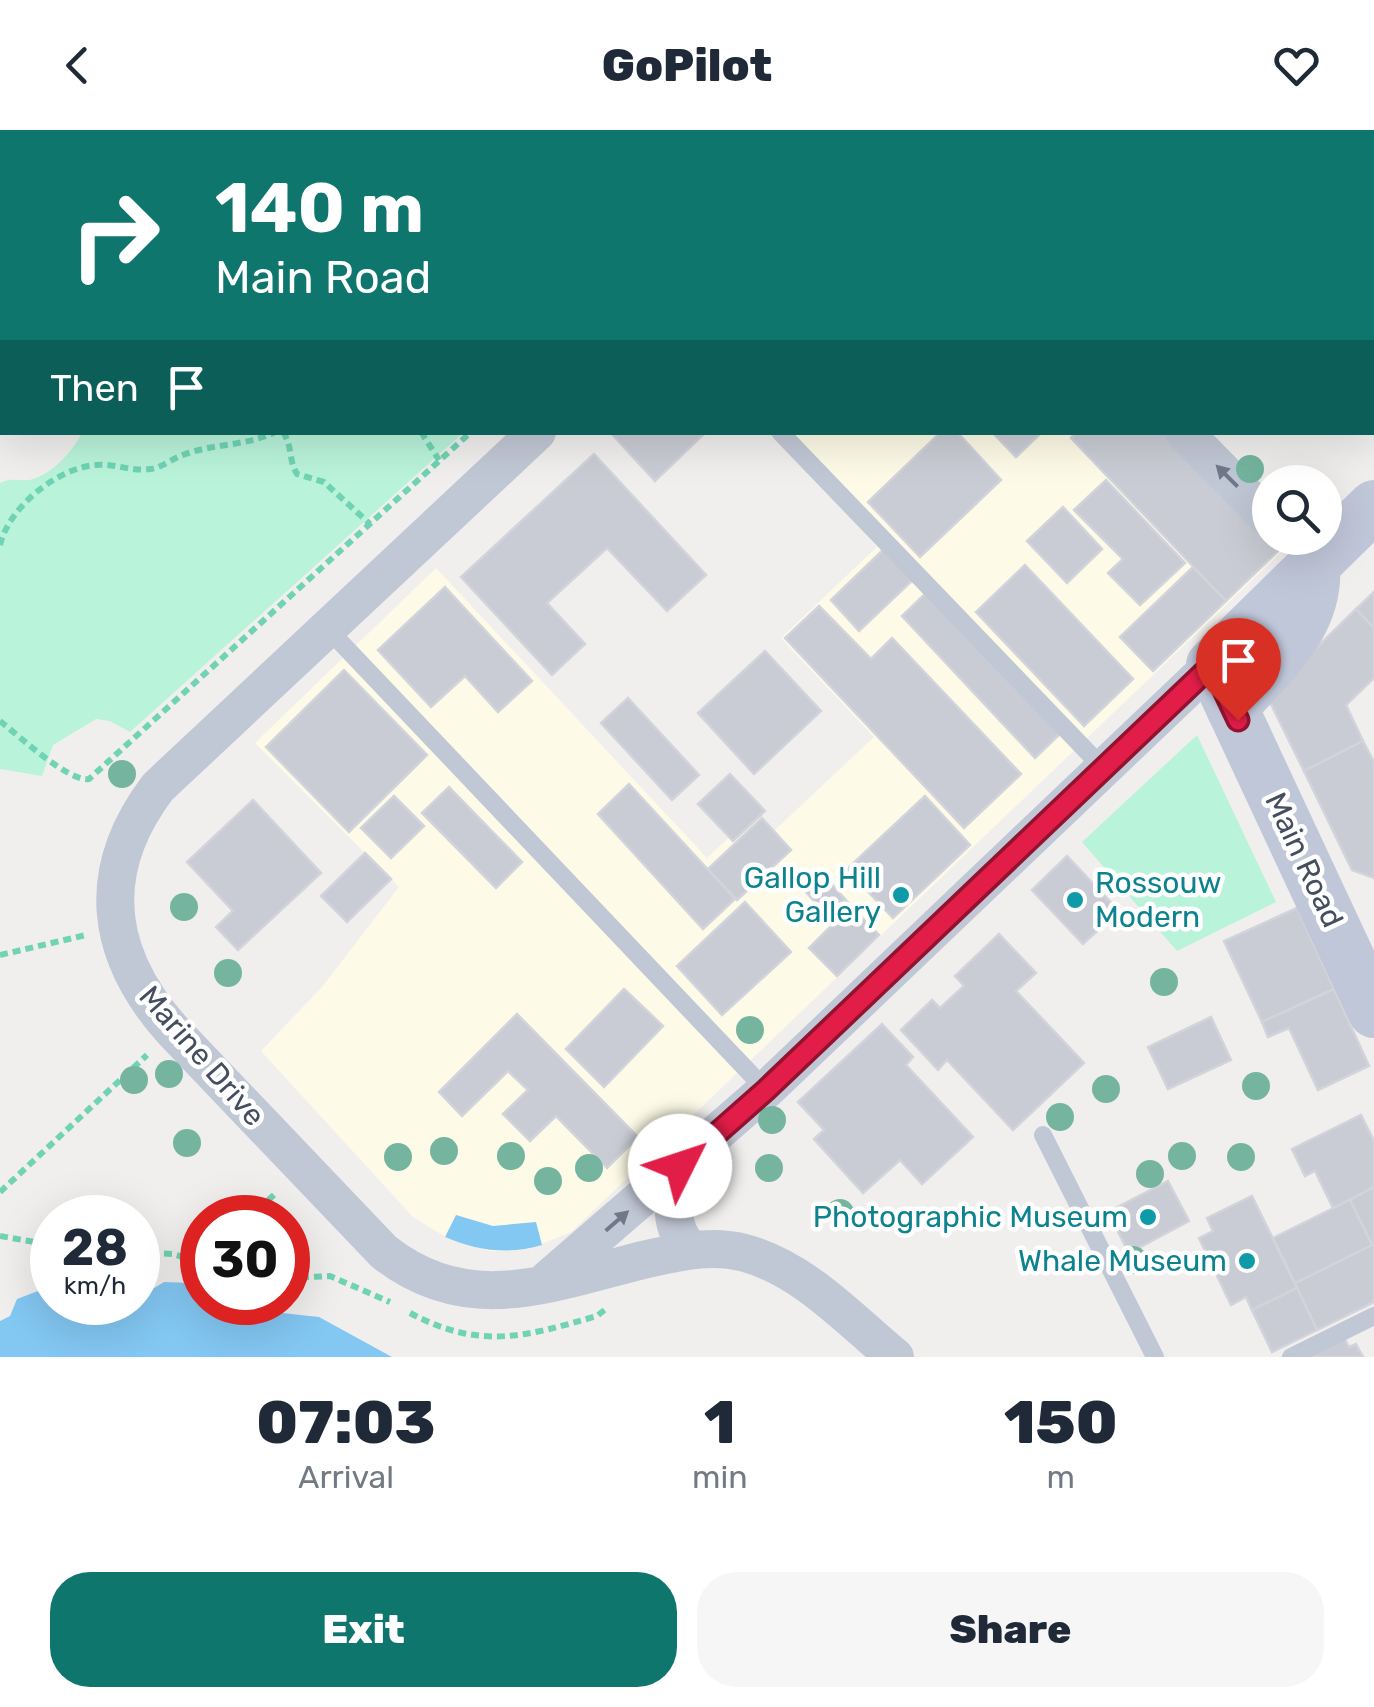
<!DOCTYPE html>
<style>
body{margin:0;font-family:Rubik,sans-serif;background:#f6f6f7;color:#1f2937;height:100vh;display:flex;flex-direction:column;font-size:38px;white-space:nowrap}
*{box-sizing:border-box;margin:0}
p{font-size:32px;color:#747a83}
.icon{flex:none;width:55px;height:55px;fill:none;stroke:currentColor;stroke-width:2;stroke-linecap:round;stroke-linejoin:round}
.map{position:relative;height:1227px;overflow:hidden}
.sheet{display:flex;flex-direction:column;background:#fff;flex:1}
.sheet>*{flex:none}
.banner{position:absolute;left:0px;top:0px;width:1375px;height:305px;box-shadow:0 10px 40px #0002;background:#0f766e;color:#fff;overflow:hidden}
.controls{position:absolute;left:1252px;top:335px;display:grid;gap:20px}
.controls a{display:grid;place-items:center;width:90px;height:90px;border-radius:50%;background:#fff;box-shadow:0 10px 40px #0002;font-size:50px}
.speed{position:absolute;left:30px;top:1065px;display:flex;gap:20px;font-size:50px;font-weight:700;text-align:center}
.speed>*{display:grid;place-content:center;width:130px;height:130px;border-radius:50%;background:#fff;box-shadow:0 10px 40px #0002;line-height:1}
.speed small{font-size:25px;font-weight:400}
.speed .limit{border:15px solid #d22;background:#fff;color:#111}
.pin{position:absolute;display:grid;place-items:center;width:85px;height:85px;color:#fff;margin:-102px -42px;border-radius:50% 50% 50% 0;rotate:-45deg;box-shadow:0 0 10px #0007}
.pin .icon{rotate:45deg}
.me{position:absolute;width:110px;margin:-55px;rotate:49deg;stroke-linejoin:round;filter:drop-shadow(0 0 8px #0008)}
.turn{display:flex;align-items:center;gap:35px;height:210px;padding:0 50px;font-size:45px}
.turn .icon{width:130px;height:130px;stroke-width:2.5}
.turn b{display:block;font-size:70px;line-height:85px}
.then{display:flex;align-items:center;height:95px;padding:0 50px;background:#0003;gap:20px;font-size:38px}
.eta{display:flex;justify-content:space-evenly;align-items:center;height:170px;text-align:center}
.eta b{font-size:60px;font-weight:800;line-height:70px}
.primary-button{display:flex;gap:20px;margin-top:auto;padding:20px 50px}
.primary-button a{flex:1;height:115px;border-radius:40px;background:#0f766e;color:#fff;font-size:40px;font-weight:800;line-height:115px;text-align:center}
.primary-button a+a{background:#f6f6f7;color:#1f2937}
header{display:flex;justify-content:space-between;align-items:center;height:130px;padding:0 50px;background:#fff;font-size:45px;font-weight:800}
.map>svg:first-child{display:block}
</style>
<header><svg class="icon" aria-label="back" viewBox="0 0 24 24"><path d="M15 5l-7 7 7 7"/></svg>GoPilot<svg class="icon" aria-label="heart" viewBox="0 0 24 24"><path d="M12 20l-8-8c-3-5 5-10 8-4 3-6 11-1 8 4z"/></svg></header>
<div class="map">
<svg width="1374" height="1227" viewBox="0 0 1374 1227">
<rect width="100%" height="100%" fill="#f1efee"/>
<path fill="#fdfbe7" d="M778,303H1201L1270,408H1296L571,1102L532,1118L511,1121H490L449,1109L413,1087L261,921L322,857L399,757L255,613L436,438L707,728L755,683L774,701L874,607L781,508L877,417Z"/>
<g fill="#b9f3da">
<path d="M82,303V302L463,303L130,602L110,591L96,589L53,615L42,646L0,639V353C12,346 20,353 33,349C54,343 72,321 82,303Z"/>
<path d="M1197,605L1276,772L1177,821L1082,712Z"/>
</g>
<g fill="#83c7f3">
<path d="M456,1085L493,1096L536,1092L542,1115C509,1125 477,1121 445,1107Z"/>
<path d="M164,1152L192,1153L202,1159V1172L234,1173L264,1181L319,1187L392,1227H0V1191L10,1186L17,1169L38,1161L52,1165V1172H138V1168Z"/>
</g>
<g fill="#caccd5" stroke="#d2d3db" stroke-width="2.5">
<path d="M610,302H706L655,351Z"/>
<path d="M941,302H957L1001,350L920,427L868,372Z"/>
<path d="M996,302H1042L1016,327L994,304Z"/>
<path d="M1076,302H1167L1279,420L1226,471L1071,308Z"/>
<path d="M594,324L706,445L667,481L607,418L547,473L585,514L552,545L461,447Z"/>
<path d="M1106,350L1185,433L1140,475L1108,443L1123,429L1074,380Z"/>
<path d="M1063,377L1102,419L1067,453L1027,411Z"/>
<path d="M888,415L917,446L859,501L831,470Z"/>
<path d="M1025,435L1133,549L1084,596L976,482Z"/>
<path d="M1193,437L1226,471L1153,541L1120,507Z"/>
<path d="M445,457L532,551L498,582L465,546L431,577L378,520Z"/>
<path d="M928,461L1062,602L1035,628L902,486Z"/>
<path d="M1374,462V498L1356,479Z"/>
<path d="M819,476L871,529L892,508L1021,644L964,698L785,508Z"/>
<path d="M1356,479L1374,498V548L1346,575L1363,611L1304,641L1267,566Z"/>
<path d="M765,521L821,581L754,644L698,583Z"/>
<path d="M344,540L427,625L349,702L266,617Z"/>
<path d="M628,568L699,645L672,670L601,593Z"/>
<path d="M1363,611L1374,632V748L1352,740L1304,641Z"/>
<path d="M730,644L765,681L733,711L698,674Z"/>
<path d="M629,654L735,769L703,799L598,684Z"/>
<path d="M449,657L522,732L496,758L422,683Z"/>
<path d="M394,666L424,696L391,728L361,698Z"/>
<path d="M925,666L970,715L893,788L847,739Z"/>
<path d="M253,670L321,743L238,820L216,797L233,781L187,732Z"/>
<path d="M762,688L791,720L737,770L708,739Z"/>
<path d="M365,723L391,749L347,792L321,766Z"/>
<path d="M1067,726L1119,781L1083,814L1032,760Z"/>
<path d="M821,742L851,776L834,792L803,759Z"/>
<path d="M745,772L791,822L722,885L677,836Z"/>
<path d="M851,776L879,805L837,846L809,818Z"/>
<path d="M1297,778L1334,859L1262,892L1224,811Z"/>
<path d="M999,804L1036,843L1016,861L1084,933L1013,1000L947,930L938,940L901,900L932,870L940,878L964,856L955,846Z"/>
<path d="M624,859L663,896L604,957L566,919Z"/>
<path d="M1334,859L1369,936L1318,960L1289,898L1268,907L1262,892Z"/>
<path d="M517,884L638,1007L607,1038L556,986L530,1011L503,984L528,960L508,941L462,986L439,962Z"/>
<path d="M1211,887L1231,930L1168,959L1148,917Z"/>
<path d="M882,894L913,927L906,935L973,1007L922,1054L900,1030L863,1063L814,1009L824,1000L798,972Z"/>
<path d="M1361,985L1374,1011V1057L1333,1078L1315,1041L1305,1046L1292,1019Z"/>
<path d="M1168,1051L1189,1091L1129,1123L1108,1082Z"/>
<path d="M1374,1057V1172L1317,1200L1295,1153L1372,1115L1350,1070Z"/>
<path d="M1252,1066L1297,1158L1252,1180L1246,1167L1231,1175L1199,1108L1213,1101L1207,1088Z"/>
<path d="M1350,1070L1372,1115L1295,1153L1273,1108Z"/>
<path d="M1297,1158L1317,1200L1272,1222L1252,1180Z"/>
<path d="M1344,1208L1349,1217L1356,1214L1363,1227H1308Z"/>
</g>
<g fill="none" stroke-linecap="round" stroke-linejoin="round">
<g stroke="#6fd3b4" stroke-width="6" stroke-dasharray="8 5" stroke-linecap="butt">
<path d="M710,0V2"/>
<path d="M283,302C293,317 288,329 297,344L324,352L370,394"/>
<path d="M421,302L439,330"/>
<path d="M0,415C9,377 57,338 96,335C114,333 132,342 150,339C160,338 169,331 178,327C209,313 245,317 275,302"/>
<path d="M0,591C18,605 68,652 89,649L471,302"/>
<path d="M0,825L86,805"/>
<path d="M0,1062L147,925"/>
<path d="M249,1088L277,1062"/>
<path d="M0,1106L52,1115"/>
<path d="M138,1122L173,1124L202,1133"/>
<path d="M288,1148L330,1146L390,1172"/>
<path d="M410,1183C480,1220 524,1207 597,1186L607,1178"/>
</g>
<g stroke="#c1c8d5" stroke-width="18">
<path d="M780,302L1104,639"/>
<path d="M327,498L766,960"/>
<path d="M1043,1005L1155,1227"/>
<path d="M1291,1227L1374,1186"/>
</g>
<g stroke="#c1c8d5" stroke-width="38">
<path d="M886,0L889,2"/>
<path d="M850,2L853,0"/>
<path d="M537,302L158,657C94,741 104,825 174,902L384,1122C469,1189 553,1152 647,1129C680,1122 711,1114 745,1123C804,1139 849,1189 895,1227"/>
<path d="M1184,302L1270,390"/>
<path d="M680,1036C674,1067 666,1094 690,1119"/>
<path d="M548,1149L766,960L1212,535"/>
</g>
<g stroke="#c0c7d9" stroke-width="52">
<path d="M1374,376L1212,535L1374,882"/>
<path d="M1232,578C1269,535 1319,496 1314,435"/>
</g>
</g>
<g fill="#75b5a0">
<circle cx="1250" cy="339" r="14"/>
<circle cx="122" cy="644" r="14"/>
<circle cx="184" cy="777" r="14"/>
<circle cx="228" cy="843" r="14"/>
<circle cx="1164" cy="852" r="14"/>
<circle cx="750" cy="900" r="14"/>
<circle cx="169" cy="944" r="14"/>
<circle cx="134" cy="950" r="14"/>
<circle cx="1256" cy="956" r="14"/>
<circle cx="1106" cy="959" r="14"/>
<circle cx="1060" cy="987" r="14"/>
<circle cx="772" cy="990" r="14"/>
<circle cx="187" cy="1013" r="14"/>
<circle cx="444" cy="1021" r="14"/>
<circle cx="511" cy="1026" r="14"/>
<circle cx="1182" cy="1026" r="14"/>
<circle cx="398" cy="1027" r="14"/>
<circle cx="1241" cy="1027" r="14"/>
<circle cx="589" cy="1038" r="14"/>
<circle cx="769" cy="1038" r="14"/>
<circle cx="1150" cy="1044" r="14"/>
<circle cx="548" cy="1051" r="14"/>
<circle cx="840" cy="1083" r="14"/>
<circle cx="1133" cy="1130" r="14"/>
</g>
<defs><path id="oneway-solid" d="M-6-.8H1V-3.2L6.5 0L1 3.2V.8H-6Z" transform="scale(2.5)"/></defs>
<g fill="#707988">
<use href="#oneway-solid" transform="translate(1227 346) rotate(-135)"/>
<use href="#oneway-solid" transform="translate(617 1091) rotate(-41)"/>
</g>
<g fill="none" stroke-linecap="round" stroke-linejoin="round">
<defs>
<path id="route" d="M680,1036L766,960L1212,535L1238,590"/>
</defs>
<use href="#route" stroke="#92132f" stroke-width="25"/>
<use href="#route" stroke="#e11d48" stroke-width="18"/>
</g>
<g fill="#0f9aa8" stroke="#fff" stroke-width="4">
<circle cx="901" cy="765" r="10"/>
<circle cx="1075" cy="770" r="10"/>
<circle cx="1148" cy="1087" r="10"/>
<circle cx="1247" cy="1131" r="10"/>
</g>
<g text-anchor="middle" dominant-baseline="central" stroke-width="9" stroke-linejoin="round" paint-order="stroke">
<g font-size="30" fill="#454e5e" stroke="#fff">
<text transform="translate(1304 730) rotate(65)">Main Road</text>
<text transform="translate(202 926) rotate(49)">Marine Drive</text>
</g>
<g font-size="30" fill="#0d838f" stroke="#fff" text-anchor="end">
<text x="881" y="748">Gallop Hill<tspan x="881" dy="34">Gallery</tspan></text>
<text x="1095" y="753" text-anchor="start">Rossouw<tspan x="1095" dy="34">Modern</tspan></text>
<text x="1128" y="1087">Photographic Museum</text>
<text x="1227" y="1131">Whale Museum</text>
</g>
</g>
</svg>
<div class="controls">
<a><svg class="icon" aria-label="search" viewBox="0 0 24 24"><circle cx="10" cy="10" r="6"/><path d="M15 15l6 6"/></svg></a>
</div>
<div class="speed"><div>28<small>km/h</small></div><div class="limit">30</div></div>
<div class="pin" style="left:1238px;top:590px;background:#d93025"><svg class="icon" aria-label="arrive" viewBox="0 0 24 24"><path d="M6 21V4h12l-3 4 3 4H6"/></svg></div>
<svg class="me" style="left:680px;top:1036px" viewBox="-20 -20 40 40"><circle r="19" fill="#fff"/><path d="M0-13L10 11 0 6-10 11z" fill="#e11d48"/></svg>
<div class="banner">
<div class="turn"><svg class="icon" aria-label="right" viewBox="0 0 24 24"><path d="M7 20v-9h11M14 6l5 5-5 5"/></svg><div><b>140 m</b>Main Road</div></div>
<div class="then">Then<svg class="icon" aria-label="arrive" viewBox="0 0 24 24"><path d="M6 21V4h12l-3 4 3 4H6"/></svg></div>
</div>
</div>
<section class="sheet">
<div class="eta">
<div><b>07:03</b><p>Arrival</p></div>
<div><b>1</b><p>min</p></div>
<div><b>150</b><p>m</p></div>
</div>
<div class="primary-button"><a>Exit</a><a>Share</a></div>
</section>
